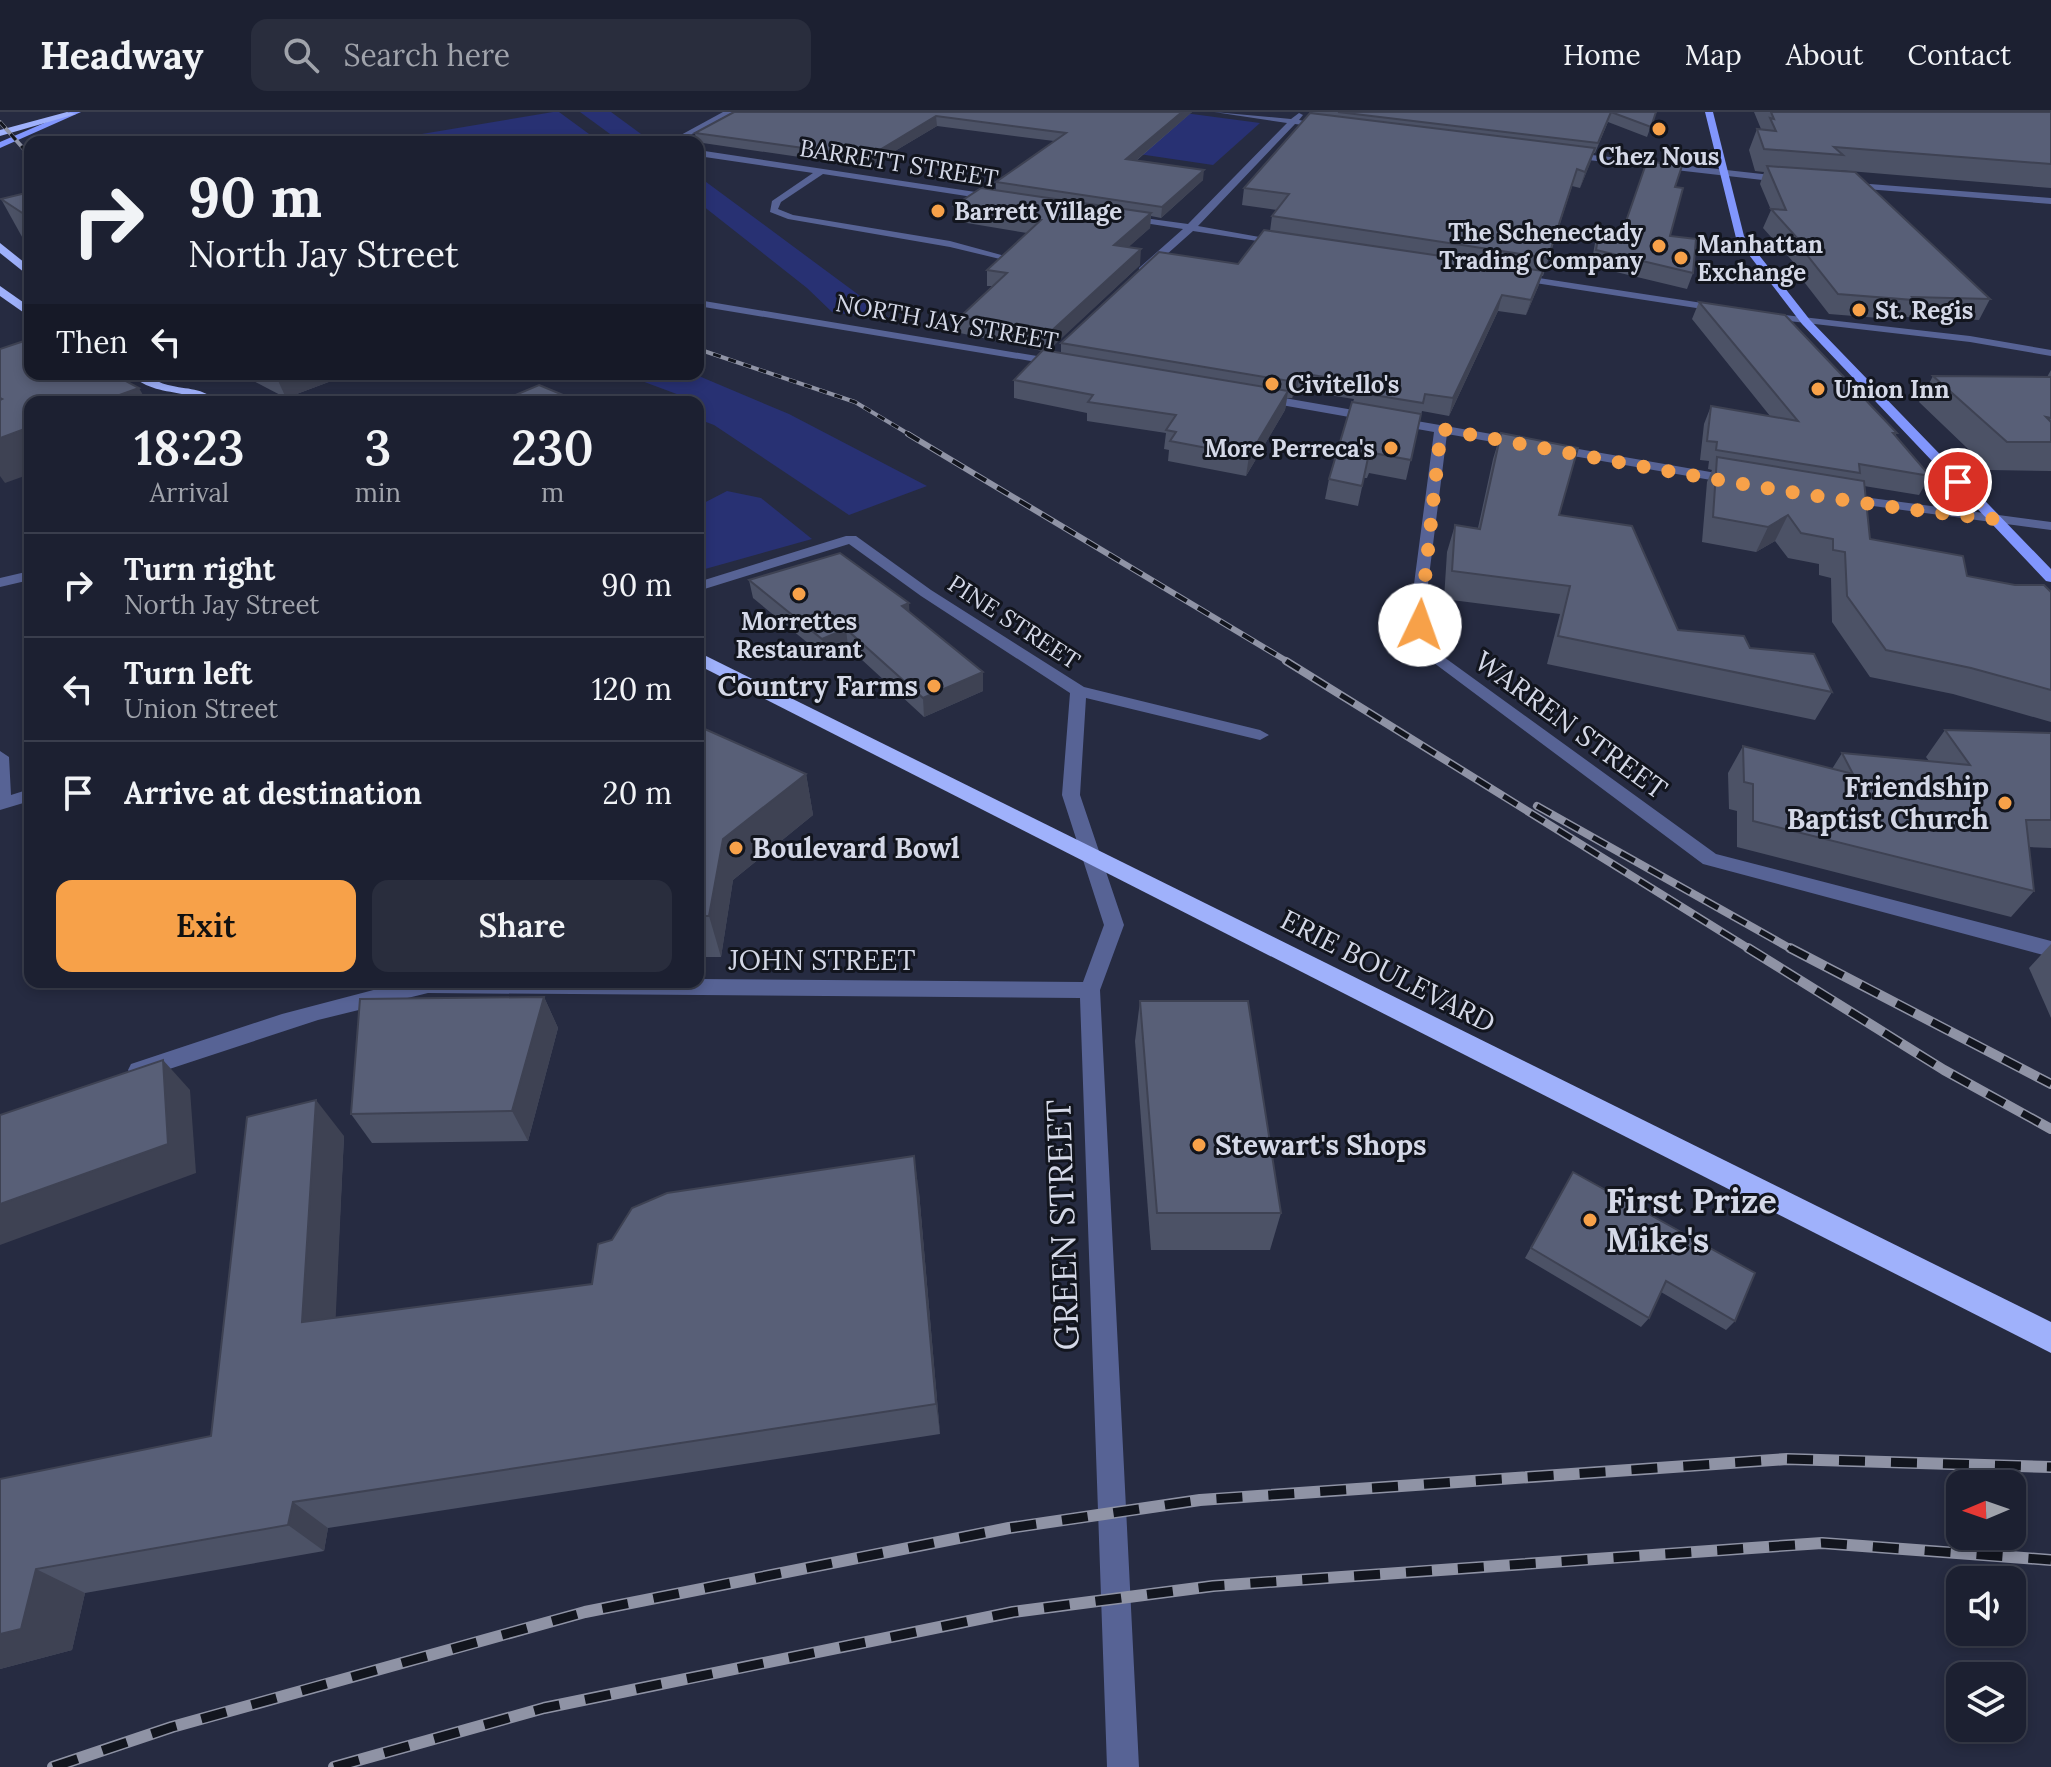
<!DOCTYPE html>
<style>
body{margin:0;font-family:Lora,serif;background:#292d3d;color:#f1f3f6;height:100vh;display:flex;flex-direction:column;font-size:30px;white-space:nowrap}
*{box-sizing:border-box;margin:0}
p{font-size:26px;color:#a0a3ab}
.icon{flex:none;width:44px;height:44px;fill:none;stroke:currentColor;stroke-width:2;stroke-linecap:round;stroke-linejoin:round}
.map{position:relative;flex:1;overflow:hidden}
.sheet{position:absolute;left:24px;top:284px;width:680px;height:592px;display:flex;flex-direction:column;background:#1c2031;border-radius:16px;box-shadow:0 4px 12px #0003,0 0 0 2px #3a3e4d}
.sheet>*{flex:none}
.top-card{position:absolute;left:24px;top:24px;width:680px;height:244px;border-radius:16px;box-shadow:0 4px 12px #0003,0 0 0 2px #3a3e4d;background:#1c2031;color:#f1f3f6;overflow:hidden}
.needle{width:52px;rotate:268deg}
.tools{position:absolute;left:1946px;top:1358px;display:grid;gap:16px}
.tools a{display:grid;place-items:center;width:80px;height:80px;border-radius:16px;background:#1c2031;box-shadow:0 4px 12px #0003,0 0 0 2px #3a3e4d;font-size:40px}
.pin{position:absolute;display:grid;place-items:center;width:68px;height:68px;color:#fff;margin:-34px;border:4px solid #fff;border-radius:50%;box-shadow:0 2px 8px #0007}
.me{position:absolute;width:88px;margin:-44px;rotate:3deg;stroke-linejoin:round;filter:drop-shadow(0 0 6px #0008)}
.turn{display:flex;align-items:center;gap:28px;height:168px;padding:0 32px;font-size:36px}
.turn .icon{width:104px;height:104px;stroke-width:2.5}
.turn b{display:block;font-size:56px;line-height:68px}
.then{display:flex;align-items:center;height:76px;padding:0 32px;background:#0003;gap:16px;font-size:30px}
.eta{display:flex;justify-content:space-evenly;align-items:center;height:136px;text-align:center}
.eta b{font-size:48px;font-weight:600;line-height:56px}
.cta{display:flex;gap:16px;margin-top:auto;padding:16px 32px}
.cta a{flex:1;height:92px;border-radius:16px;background:#f7a149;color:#111;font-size:32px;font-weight:600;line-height:92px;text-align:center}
.cta a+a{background:#292d3d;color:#f1f3f6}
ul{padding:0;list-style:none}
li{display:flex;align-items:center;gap:24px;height:104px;padding:0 32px;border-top:2px solid #3a3e4d}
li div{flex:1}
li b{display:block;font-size:30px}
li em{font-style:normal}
header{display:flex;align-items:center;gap:48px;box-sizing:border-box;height:112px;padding:0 40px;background:#1c2031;border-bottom:2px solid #3a3e4d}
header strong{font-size:38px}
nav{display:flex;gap:44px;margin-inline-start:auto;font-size:28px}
.search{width:560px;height:72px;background:#292d3d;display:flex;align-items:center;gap:20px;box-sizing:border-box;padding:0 28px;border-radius:16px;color:#a0a3ab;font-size:30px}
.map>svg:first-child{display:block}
</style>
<header>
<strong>Headway</strong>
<div class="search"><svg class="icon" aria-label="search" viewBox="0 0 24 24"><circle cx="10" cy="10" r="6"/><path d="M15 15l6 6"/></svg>Search here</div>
<nav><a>Home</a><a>Map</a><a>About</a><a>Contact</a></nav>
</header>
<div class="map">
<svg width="2051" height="1655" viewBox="0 0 2051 1655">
<rect width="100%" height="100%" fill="#262b41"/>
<g fill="#283173">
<path d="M553,0H559L600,30H374Z"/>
<path d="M580,0H611L652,30H621Z"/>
<path d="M1177,0L1260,11L1213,53L1105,37Z"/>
<path d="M698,64L871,192L894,209L832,200L807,176L698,90Z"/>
<path d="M623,262H694L789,302L927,374L849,403L714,313L698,307V290H672L682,284Z"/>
<path d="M727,379L761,386L812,427L698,459V394Z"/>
</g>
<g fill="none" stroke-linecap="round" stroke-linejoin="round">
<g fill="#576395" fill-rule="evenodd">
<path d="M723,0H733L678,30H668Z"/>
<path d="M1214,0L1291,7L1299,1L1303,3L1299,8L1331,14L1327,16L1295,12L1198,114L1288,130L1283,133L1193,119L1147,160H1139V156L1183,117L1125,108L1122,103L1188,112L1287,11Z"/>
<path d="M698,38L1002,84L999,89L823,62L781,90L778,97L793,103L950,129L1005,144L1000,147L950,135L788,107L770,100L772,89L813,61L698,44Z"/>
<path d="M1565,40L1788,65L1792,68L1788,71L1562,45Z"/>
<path d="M1844,70L2051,86V92L1841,75Z"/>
<path d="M1513,162L1722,194L1727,197L1722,200L1509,167Z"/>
<path d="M698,188L1061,248L1067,251L1061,254L698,194Z"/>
<path d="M1766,201L1970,224L2051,238V244L1970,230L1762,206L1761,204Z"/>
<path d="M1262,282L1739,365L1741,368L1734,372L1447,322L1428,472V513L1437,540L1716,742L2051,829V845L1703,752L1422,542L1412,513L1414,472L1434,320L1258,289V283Z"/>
<path d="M1841,382L2051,410V418L1836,389L1834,386Z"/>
<path d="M846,424H856L931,478L1084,575L1260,618L1269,623L1260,628L1086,586L1080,683L1124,813L1100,878L1139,1655H1107L1080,886L428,881L318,908L139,967L131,964L128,958L131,952L282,902L404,870H698V867L1083,870L1104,813L1062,683L1070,581L921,484L849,432L698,479V470Z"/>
<path d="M30,459V468L0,475V466Z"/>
<path d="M0,639L9,645L11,683L30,677V689L0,698Z"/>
</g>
<g fill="#8196fd" fill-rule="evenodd">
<path d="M70,0H81L0,36V30Z"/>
<path d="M1705,0H1713L1744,124L1810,208L2051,457V470L2046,469L1802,212L1736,126Z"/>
</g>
<g fill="#9fb1fb" fill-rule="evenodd">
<path d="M67,0L76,2L0,24V18Z"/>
<path d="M0,131L30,155V165L0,141Z"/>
<path d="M0,174L30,195V205L0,184Z"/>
<path d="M130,262C147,262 153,269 168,273C188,278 202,275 218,290C205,290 198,286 186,283C164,278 147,278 130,262Z"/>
<path d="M698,540L2051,1210V1241L698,553Z"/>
</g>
<defs>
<g id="rail-far4">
<path d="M0,10L30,44"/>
<path d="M698,237L855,290L912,324"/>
</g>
<path id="rail-far3" d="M908,322L1290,551"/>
<g id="rail-far2">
<path d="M1286,549L1751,838"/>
<path d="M1537,694L1793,838"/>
</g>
<g id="rail-far1">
<path d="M1748,836L1944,958L2051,1017"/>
<path d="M1790,836L2051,972"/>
</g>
<g id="rail">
<path d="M53,1655L172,1615L585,1500L1009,1416L1200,1388L1787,1347L2051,1355"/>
<path d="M334,1655L544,1596L1013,1500L1213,1474L1822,1431L2051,1448"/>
</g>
</defs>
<use href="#rail-far4" stroke="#8f93a5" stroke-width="4"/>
<use href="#rail-far3" stroke="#8f93a5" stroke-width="6"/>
<use href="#rail-far2" stroke="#8f93a5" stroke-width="8"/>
<use href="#rail-far1" stroke="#8f93a5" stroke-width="10"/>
<use href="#rail" stroke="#8f93a5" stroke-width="12"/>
<use href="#rail-far4" stroke="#12151e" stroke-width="3" stroke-dasharray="8" stroke-linecap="butt"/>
<use href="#rail-far3" stroke="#12151e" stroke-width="4" stroke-dasharray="13" stroke-linecap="butt"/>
<use href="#rail-far2" stroke="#12151e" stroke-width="5" stroke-dasharray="16" stroke-linecap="butt"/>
<use href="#rail-far1" stroke="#12151e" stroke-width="7" stroke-dasharray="20" stroke-linecap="butt"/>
<use href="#rail" stroke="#12151e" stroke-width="9" stroke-dasharray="26" stroke-linecap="butt"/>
</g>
<g fill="#4c5266">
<path d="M734,0H1192L1136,49L1203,68L1161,106L1151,104L1150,116L1128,135L1140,153L1047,239L1061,241V231L1238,152L1270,119L1272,104L1277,98L1242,93L1244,76L1317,2L1310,0H1656L1647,25L1608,10L1595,41H1594L1580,76L1572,74L1543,164H1542L1538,175L1526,203L1498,199L1449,304L1422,299L1406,368L1369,361L1367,366H1364L1358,394L1325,387L1329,367L1354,287L1297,278L1292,286H1287L1285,298L1246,364L1168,349L1169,338L1164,337L1166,321L1087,309V301L1014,286V268L1042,239L960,221V205L992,174H987V158L1027,121L955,109L954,94L996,78V70L1054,29L937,14L868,55L696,30L695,21Z"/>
<path d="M1754,0H2051V76L1837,58L1990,187L1979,208L1905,205L1904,208L1829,202L1794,157L1796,153L1763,116L1771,98L1760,72L1764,60L1755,59L1749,38L1757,17H1761Z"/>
<path d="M1675,75L1670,124L1693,161L1687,177L1591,154L1595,131L1600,115L1623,118Z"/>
<path d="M30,80V135L26,132L1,87Z"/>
<path d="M1699,190L1897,321L1895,324L1930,364L1919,383L1864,374L1870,427L1967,464L2051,480V610L1953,582L1870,565L1832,510L1831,466L1819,463V452L1788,446L1775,429L1756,440L1702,430L1707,370L1712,358L1708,357L1709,349L1700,348L1704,312L1711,294L1770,304L1692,207Z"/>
<path d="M2051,258V359L1990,358L1919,290L1933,264L2047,265Z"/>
<path d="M240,262H350L286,286Z"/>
<path d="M1501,321L1559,403L1678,518L1750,536L1832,580L1815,608L1547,552L1560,502L1444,487L1447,440L1455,413L1478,416L1493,347Z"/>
<path d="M749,468L909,491V500L983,560V579L924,605L848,535L825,545L753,486Z"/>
<path d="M698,614L806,662L813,703L733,768L721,845H698Z"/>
<path d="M1945,618L2051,621V736L2029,735L2034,779L2011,805L1737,735V699L1729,697L1728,661L1743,634L1832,657L1842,641L1929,649L1926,645Z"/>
<path d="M2051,832V906L2029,856Z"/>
<path d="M544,885L558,916L528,1029L372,1031L351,1002Z"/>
<path d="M1140,889L1281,1101L1270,1138H1151L1135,929Z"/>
<path d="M344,1024L335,1206L592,1172L919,1080L940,1322L328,1416L324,1439L85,1481L72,1538L0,1557V1367L211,1324Z"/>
<path d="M1573,1060L1735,1209L1726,1218L1661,1180L1649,1206L1641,1215L1525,1146Z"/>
</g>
<g fill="#3e4253">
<path d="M1182,0H1192L1126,57V47Z"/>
<path d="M936,4L937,14L868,55V45Z"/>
<path d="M1595,36L1590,52L1580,76L1585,60Z"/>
<path d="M1204,58L1203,68L1161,106L1162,95Z"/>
<path d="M1151,101L1150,116L1113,149L1114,133Z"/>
<path d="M1141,137L1140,153L1047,240V223Z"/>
<path d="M1543,159L1538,175L1526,203L1531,188Z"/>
<path d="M1502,183L1498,199L1449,304L1453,286Z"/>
<path d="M1300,261L1297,278L1292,286L1295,270Z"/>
<path d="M275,262H350L286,286Z"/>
<path d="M139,276L147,290H100Z"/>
<path d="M1288,279L1285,298L1246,364L1249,344Z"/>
<path d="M30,315V362L5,371L0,364V326Z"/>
<path d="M1788,403L1775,429L1756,440L1768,415Z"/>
<path d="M909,491L910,509L902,494Z"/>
<path d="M846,517L848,535L825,545L822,527Z"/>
<path d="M983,560V579L924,605L923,586Z"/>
<path d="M806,662L813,703L733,768L721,845L709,804L723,727Z"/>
<path d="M544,885L558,916L528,1029L512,999Z"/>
<path d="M163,948L190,978L196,1061L0,1133V1092Z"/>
<path d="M316,988L344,1024L334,1242L302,1210Z"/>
<path d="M914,1044L919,1080L940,1322L936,1292Z"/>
<path d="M293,1390L328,1416L324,1439L288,1413Z"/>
<path d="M36,1457L85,1481L72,1538L0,1557V1522Z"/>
</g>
<g fill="#585f77" stroke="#3e4253" stroke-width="2">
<path d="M734,0H1182L1126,47L1204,58L1162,95L996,70L1066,21L936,4L868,45L695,21Z"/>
<path d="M1338,0H1656L1651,15L1611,0L1598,31Z"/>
<path d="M1771,0H2051V52L1834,35L1843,43L1764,37L1757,17L1776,19L1770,6L1774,7Z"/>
<path d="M1310,1L1595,36L1585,60L1577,57L1548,146L1272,104L1289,82L1244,76Z"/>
<path d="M1647,49L1682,54L1675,75L1683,76L1670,124L1696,127L1693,161L1596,138L1600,115L1623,118Z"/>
<path d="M1767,54L1855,60L1990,187L1912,185L1914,188L1838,182L1803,138H1808L1771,97L1786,98Z"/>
<path d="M981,76L1151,101L1114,133L1141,137L1047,223L960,205L1007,161L987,158L1041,108L954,94Z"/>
<path d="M30,80V106L1,87Z"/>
<path d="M1264,118L1543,159L1531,188L1502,183L1453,286L1425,282L1423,291L1355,280L1357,274L1367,277L1369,272L1300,261L1295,270L1061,231L1159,140L1238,152Z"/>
<path d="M1699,190L1785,203L1897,321H1893L1930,364L1859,352L1860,361L1716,338L1717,330L1707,329L1711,294L1798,309Z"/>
<path d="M30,227V262H113L139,276L100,290H30V315L0,326V288L2,287L0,286V237Z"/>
<path d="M1043,238L1288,279L1249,344L1170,329L1176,320L1166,318L1176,303L1088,290L1093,283L1014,268Z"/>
<path d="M1933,264L2051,265V306L2046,305L2051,310V330H2007Z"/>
<path d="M539,273L580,290H499Z"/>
<path d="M1352,290L1421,302L1411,348L1373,341L1372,347L1368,346L1362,374L1329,367Z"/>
<path d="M1501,321L1578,336L1559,403L1632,414L1678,518L1744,524L1750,536L1814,542L1832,580L1558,524L1570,474L1452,459L1455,413L1480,417Z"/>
<path d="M1717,345L1864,369L1870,427L1963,444L1967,464L2015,473H2044L2051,480V578L1971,556L1886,538L1847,484L1845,440L1833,438V427L1801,421L1788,403L1768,415L1713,405Z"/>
<path d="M30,399V520L26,521L24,400Z"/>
<path d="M840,441L909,491L902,494L983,560L923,586L846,517L822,527L749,468Z"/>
<path d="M698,614L806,662L723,727L709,804H698Z"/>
<path d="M1945,618L2051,621V708H2026L2034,779L1753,709V672L1744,670L1743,634L1853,662L1842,641L1970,653Z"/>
<path d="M544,885L512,999L351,1002L360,887Z"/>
<path d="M1140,889H1248L1281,1101H1157Z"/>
<path d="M163,948L168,1032L0,1092V1003Z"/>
<path d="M316,988L302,1210L592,1172L598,1132L612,1128L632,1096L667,1081L914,1044L936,1292L293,1390L288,1413L36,1457L21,1517L0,1522V1367L211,1324L247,1005Z"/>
<path d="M1573,1060L1755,1161L1735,1209L1666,1169L1649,1206L1531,1136Z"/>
</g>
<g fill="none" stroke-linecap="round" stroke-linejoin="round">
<path stroke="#f7a149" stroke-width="14" stroke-dasharray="0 25.2" d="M1420,513L1441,317C1624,351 1809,388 1994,407L1958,370"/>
</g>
<g fill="#f7a149" stroke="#12151e" stroke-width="3">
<circle cx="1659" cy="17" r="8"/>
<circle cx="938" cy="99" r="8"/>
<circle cx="1659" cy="134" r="8"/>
<circle cx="1681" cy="146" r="8"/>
<circle cx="1859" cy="198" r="8"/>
<circle cx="1272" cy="272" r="8"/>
<circle cx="1818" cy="277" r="8"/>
<circle cx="1391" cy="336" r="8"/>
<circle cx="799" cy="482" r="8"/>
<circle cx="934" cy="574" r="8"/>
<circle cx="2005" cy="691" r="8"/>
<circle cx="736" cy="736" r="8"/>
<circle cx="1199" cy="1033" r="8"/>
<circle cx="1590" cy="1108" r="8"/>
</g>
<g text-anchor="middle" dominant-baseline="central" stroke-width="6" stroke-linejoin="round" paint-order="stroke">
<g font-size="24" font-weight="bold" fill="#d4d8e7" stroke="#12151e" text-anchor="start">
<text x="1659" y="44" text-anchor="middle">Chez Nous</text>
<text x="954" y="99">Barrett Village</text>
<text x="1643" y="120" text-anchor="end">The Schenectady<tspan x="1643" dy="28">Trading Company</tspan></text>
<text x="1697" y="132">Manhattan<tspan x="1697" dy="28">Exchange</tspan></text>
<text x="1875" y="198">St. Regis</text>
<text x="1288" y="272">Civitello's</text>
<text x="1834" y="277">Union Inn</text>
<text x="1375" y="336" text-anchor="end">More Perreca's</text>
<text x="799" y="509" text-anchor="middle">Morrettes<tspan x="799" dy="28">Restaurant</tspan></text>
</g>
<g font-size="24" fill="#d4d8e7" stroke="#12151e">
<text transform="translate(899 51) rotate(9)">BARRETT STREET</text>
<text transform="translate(947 210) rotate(10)">NORTH JAY STREET</text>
<text transform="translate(1014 510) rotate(33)">PINE STREET</text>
</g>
<g font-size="28" font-weight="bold" fill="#d4d8e7" stroke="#12151e" text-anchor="end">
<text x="918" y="574">Country Farms</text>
<text x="1989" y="675">Friendship<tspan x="1989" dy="32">Baptist Church</tspan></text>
<text x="752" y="736" text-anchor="start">Boulevard Bowl</text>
<text x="1215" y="1033" text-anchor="start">Stewart's Shops</text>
</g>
<g font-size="28" fill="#d4d8e7" stroke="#12151e">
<text transform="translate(1571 613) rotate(36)">WARREN STREET</text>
<text x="822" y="848">JOHN STREET</text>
<text transform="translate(1388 859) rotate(27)">ERIE BOULEVARD</text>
</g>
<g font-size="34" font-weight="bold" fill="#d4d8e7" stroke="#12151e" text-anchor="start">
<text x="1606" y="1088">First Prize<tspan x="1606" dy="39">Mike's</tspan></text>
</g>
<g font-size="34" fill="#d4d8e7" stroke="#12151e">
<text transform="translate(1062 1113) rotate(-92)">GREEN STREET</text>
</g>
</g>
</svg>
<div class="tools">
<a><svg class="needle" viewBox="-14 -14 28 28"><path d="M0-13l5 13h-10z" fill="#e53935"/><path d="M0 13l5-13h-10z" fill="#a0a3ab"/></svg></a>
<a><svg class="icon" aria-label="sound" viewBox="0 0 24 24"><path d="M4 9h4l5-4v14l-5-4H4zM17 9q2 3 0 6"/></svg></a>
<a><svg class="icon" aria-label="layers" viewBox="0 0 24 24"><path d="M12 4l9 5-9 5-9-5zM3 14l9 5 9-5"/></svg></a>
</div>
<div class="pin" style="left:1958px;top:370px;background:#d93025"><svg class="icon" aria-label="arrive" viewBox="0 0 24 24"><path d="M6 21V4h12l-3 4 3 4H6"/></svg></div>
<svg class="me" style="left:1420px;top:513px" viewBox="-20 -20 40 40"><circle r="19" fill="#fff"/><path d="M0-13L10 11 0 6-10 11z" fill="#f7a149"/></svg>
<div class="top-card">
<div class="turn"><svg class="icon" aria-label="right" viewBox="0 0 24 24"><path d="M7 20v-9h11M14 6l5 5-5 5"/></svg><div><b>90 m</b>North Jay Street</div></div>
<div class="then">Then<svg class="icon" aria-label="left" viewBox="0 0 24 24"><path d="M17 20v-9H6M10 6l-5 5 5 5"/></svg></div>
</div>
<section class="sheet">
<div class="eta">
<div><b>18:23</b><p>Arrival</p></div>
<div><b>3</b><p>min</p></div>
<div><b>230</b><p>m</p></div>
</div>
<ul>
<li><svg class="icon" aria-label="right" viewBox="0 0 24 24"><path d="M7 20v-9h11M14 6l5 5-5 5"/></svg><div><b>Turn right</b><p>North Jay Street</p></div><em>90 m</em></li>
<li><svg class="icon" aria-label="left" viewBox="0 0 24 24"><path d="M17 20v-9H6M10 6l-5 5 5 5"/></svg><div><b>Turn left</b><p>Union Street</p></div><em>120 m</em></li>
<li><svg class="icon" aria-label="arrive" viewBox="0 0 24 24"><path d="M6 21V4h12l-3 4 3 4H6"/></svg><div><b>Arrive at destination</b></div><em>20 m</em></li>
</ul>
<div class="cta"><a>Exit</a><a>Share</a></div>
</section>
</div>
